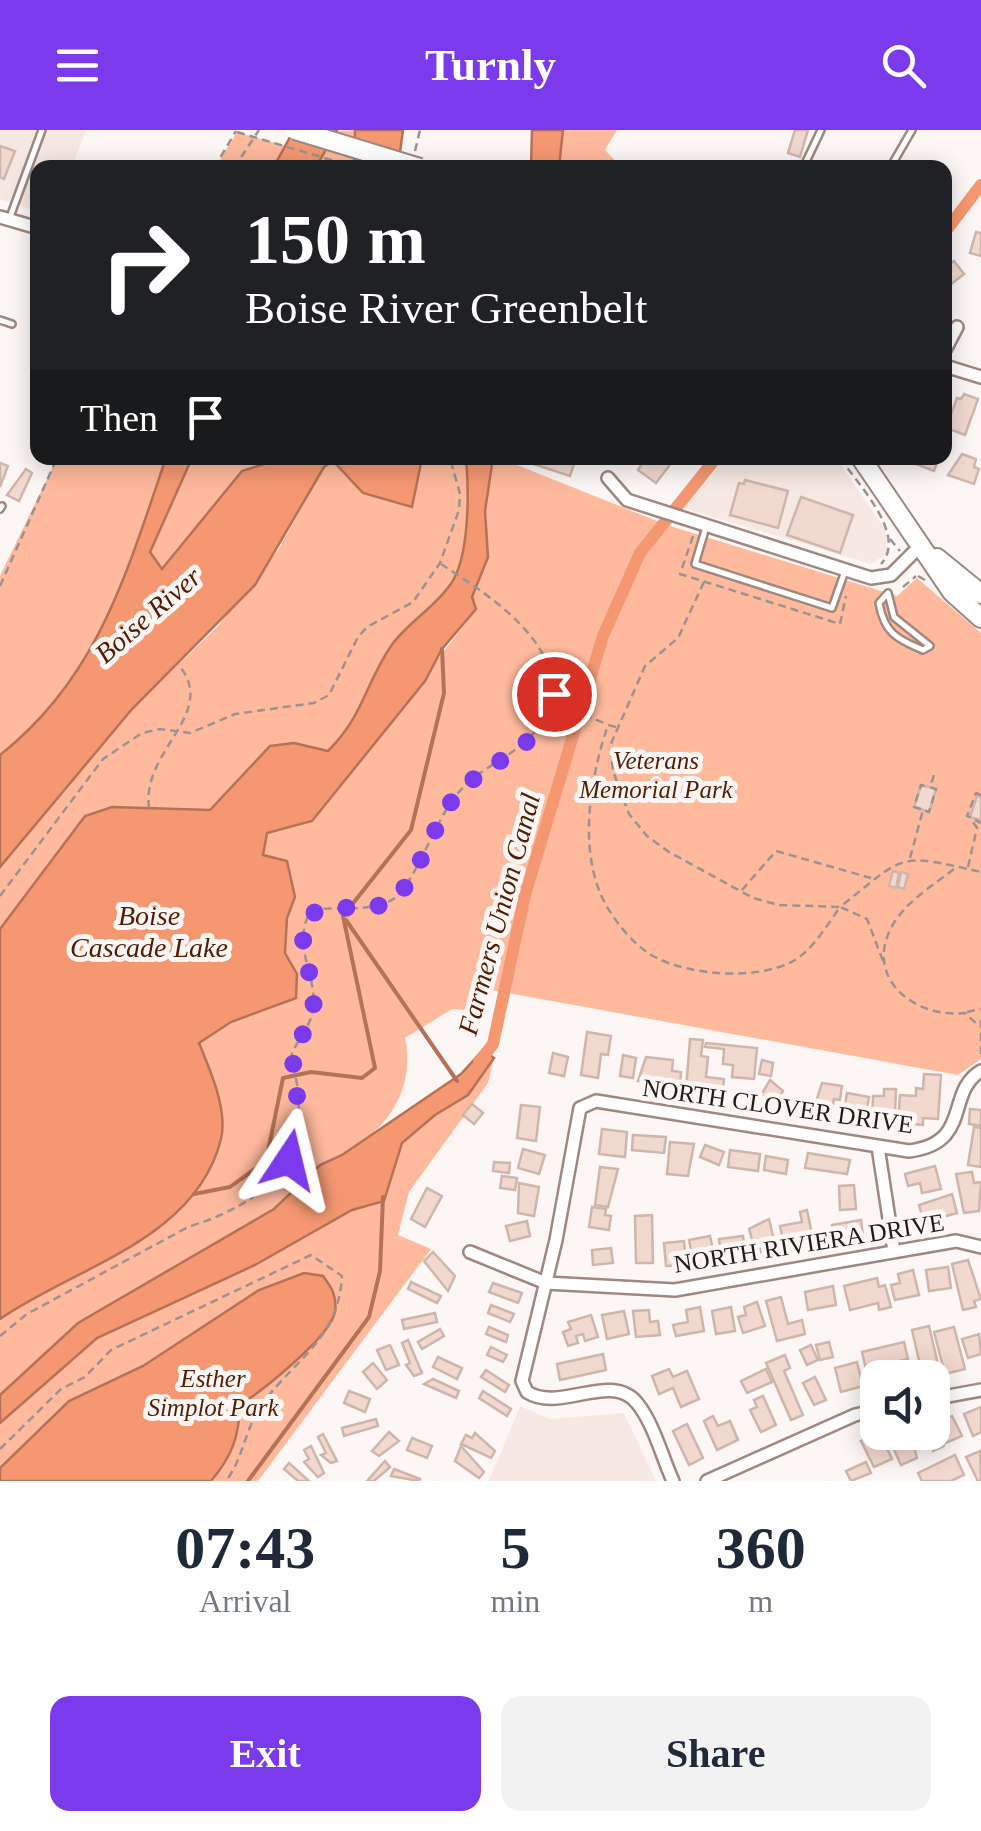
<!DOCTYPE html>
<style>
body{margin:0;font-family:"Times New Roman",serif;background:#f2f2f3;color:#1f2937;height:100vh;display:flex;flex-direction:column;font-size:38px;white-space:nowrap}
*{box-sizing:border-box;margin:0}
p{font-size:32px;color:#747a83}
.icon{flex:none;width:55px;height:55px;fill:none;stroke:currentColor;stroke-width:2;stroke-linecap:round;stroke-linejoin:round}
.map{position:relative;height:1351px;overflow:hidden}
.details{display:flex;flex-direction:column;background:#fff;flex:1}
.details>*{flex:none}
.banner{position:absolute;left:30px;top:30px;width:922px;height:305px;border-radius:20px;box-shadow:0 5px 25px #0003;background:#202124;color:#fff;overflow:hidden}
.fabs{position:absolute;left:860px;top:1230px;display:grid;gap:20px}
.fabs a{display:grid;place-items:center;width:90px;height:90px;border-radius:20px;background:#fff;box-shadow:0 5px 25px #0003;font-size:50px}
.pin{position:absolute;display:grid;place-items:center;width:85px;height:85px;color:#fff;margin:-42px;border:5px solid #fff;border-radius:50%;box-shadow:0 2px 10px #0007}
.me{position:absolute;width:110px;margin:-55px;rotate:10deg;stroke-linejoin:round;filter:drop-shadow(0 0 8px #0008)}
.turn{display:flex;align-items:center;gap:35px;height:210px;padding:0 50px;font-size:45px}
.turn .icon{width:130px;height:130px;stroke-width:2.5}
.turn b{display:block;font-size:70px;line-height:85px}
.then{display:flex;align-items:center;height:95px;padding:0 50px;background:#0003;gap:20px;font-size:38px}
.eta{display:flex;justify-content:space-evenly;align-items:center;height:170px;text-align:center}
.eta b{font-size:60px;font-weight:800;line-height:70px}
.action{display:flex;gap:20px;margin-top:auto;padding:20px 50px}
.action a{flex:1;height:115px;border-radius:20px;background:#7c3aed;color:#fff;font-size:40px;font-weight:800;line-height:115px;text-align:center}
.action a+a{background:#f2f2f3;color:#1f2937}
header{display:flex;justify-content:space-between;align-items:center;height:130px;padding:0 50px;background:#7c3aed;color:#fff;font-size:45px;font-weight:800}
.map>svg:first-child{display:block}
</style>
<header><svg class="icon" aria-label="menu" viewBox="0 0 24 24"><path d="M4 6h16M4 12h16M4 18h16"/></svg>Turnly<svg class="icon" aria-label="search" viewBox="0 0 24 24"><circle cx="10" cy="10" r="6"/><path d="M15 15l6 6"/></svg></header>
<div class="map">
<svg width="981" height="1351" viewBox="0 0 981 1351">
<rect width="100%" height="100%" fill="#fcf7f5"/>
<g fill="#f6e9e3">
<path d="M0,0H86L72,37L38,38L37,81L0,69Z"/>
<path d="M725,328H836L885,399L888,423L871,434L683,378Z"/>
<path d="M520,1276L550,1289L624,1283L656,1351H489Z"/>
</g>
<g fill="#ffba9e">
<path d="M355,0L354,37L316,38L336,1Z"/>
<path d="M563,0H617L605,20L621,37L559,38Z"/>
<path d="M237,2L285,16L273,37L215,38Z"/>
<path d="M57,328H166C127,441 99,547 0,625V446Z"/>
<path d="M192,328H284L242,341L162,440L150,422Z"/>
<path d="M422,328H466C469,361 470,428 450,455C434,478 407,493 391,516C364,555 366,583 328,621L304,615L337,662L476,479L472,467L488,427L485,381L493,328H512V333L667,395L897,466L917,448L981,503V929L958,945L486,859L482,881L452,879L405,908C414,950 396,989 361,1012L402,1013L435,985L468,965L494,928L488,953L409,1062L398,1105L431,1119L258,1351H0V737L132,579L217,497L278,420L324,337L333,331L363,363L411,377Z"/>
</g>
<g fill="#f59872" stroke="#b67257" stroke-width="2.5">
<path d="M294,0H337L316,37L273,38Z"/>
<path d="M355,0H403L398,37L354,38Z"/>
<path d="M532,0H563L559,37H531Z"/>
<path d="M166,328H192L150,422L162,439L242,341L284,328H422L412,377L363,363L333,331L324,337L255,455L132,579L0,737V625C99,547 127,441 166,328Z"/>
<path d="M466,328H493L485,381L488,427L472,467L476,479L442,519L425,551L312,691L267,703L263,725L287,731L295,767L287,788L285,823L297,844L296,868L231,892L199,913C210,940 228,980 221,1009C196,1110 75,1137 0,1189V799L85,686L112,677L210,680L270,616L294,613L328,621C364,585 365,554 391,516C407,493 434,478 450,455C470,428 469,361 466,328Z"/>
<path d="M483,920L494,928L468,965L435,985L402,1013L384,1071L352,1080L255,1135L97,1208L0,1293V1265L78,1193L274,1079L320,1035L342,1025L461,944Z"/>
<path d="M304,1143L323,1146C332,1158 337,1166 335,1182C330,1207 263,1260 240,1275C239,1307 232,1326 211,1351H0V1338L69,1271L143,1236L259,1160Z"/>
</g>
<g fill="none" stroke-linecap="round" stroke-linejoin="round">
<g stroke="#b67257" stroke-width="4">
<path d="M346,790L457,951"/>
<path d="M194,1064L230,1057L266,1031L283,948L311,942L362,948L375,938L343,786L411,700L444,563L442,519"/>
<path d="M248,1351L369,1187L380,1141L383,1067"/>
</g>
<g stroke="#f59872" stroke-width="12">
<path d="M945,102L981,55"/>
<path d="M479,932L493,914L525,765L603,506L640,423L716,328"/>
</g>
</g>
<g fill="#f2d9cf" stroke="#ceb6ac" stroke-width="2.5">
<path d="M795,0H808L800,27L788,23Z"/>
<path d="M0,16L15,21L4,49L0,47Z"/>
<path d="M976,102L981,103V126L970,123Z"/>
<path d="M954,131L964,144L945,159V138Z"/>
<path d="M964,264L978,269L965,305L946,298L957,268L961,269Z"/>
<path d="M962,324L976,329L974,337L979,339L974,354L948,345Z"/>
<path d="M528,328H576L570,346L527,332Z"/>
<path d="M646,328H675L656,353L638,340Z"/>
<path d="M909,328H939L934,341L908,331Z"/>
<path d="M0,333L8,336L0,357Z"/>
<path d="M26,339L32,343L19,371L7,365Z"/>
<path d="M745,350L788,361L778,398L730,385L739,353L744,354Z"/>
<path d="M801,367L853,385L840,423L787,405Z"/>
<path d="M921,655L936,659L929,682L914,677Z"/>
<path d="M977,666L981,667V690L970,687Z"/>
<path d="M893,741L899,743L896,758L889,756Z"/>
<path d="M901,742L908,744L904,759L898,757Z"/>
<path d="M587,902L611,906L608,925L601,924L598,948L581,945Z"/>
<path d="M690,909L703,910L701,926L708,927L706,947L724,949L723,962L686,959Z"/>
<path d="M706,913L757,918L754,949L732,947L733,935L723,934L724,919L705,917Z"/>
<path d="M553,923L568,927L564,946L549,943Z"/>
<path d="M623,925L636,928L633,948L620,946Z"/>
<path d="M646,927L673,930L672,941L681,942L680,955L638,951Z"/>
<path d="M762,930L773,933L771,946L759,944Z"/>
<path d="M924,944L941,945L938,989L923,988V995L898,993L900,965L916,966V958L923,959Z"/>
<path d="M770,950L783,961L776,974L761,965Z"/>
<path d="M822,953L842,956L840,970L834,969L832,980L814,978Z"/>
<path d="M884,959H896L895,984H887L886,992L872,991L873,966H884Z"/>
<path d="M847,963L869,967L865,989L850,986L852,977L845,975Z"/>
<path d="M472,974L483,983L474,994L463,985Z"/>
<path d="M521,975L540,977L536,1011L517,1008Z"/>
<path d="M970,979L981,980V996L969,994Z"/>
<path d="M974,997L981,998V1037L968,1035Z"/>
<path d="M602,999L627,1002L625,1027L599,1024Z"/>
<path d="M633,1005L666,1007L664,1023L632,1020Z"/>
<path d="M670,1012L694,1014L688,1046L667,1044Z"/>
<path d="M705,1015L724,1022L719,1035L700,1027Z"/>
<path d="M523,1019L545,1025L539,1044L518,1038Z"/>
<path d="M730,1020L760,1024L758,1041L728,1037Z"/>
<path d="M808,1023L850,1030L847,1044L805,1038Z"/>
<path d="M766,1026L788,1030L786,1044L764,1040Z"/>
<path d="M494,1032L510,1033L509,1043L493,1041Z"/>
<path d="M935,1036L941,1059L922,1063L920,1053L908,1056L905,1044Z"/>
<path d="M600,1037L618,1039L608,1077L595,1075Z"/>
<path d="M972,1042L974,1053L981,1052L979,1081L964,1083L956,1044Z"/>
<path d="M502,1046L517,1048L515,1060L500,1058Z"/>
<path d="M519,1053L539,1057L534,1086L518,1083Z"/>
<path d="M854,1055L856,1079L840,1080L839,1056Z"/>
<path d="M427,1058L442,1066L425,1097L411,1089Z"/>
<path d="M952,1064L957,1083L924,1092L919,1075Z"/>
<path d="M592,1077L606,1079L605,1085L611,1086L609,1100L589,1097Z"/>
<path d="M807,1080L813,1109L784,1115L780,1096L802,1092L800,1082Z"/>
<path d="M652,1085L653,1133H636L635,1086Z"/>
<path d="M769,1089L776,1119L761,1122L759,1112L753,1113L749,1099Z"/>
<path d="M861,1090L863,1105L835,1110L832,1095Z"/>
<path d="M527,1091L530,1106L510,1111L506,1096Z"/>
<path d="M710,1106L715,1130L699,1133L698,1125L692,1126L689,1110Z"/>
<path d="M743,1106L745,1124L721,1126L719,1109Z"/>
<path d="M684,1111L686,1135L666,1136L664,1113Z"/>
<path d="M611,1118L613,1133L593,1135L592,1120Z"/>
<path d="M433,1122L455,1146L448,1161L424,1131Z"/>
<path d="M968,1130L981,1169L974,1171L976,1177L963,1180L952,1134Z"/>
<path d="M948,1137L951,1158L929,1161L926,1140Z"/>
<path d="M913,1140L919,1165L895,1170L891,1155L900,1153L898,1144Z"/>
<path d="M877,1148L879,1157L885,1155L891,1177L879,1180L878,1173L850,1180L844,1156Z"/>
<path d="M411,1152L441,1166L437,1173L408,1159Z"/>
<path d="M493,1153L522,1163L518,1173L489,1162Z"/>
<path d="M833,1156L836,1175L808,1180L805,1162Z"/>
<path d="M781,1167L788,1194L802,1190L805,1204L777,1211L766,1171Z"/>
<path d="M757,1172L765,1196L743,1203L738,1187L746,1185L744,1177Z"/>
<path d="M491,1175L514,1184L510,1192L488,1183Z"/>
<path d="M700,1177L704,1201L676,1206L673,1195L688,1192L686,1180Z"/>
<path d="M731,1177L735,1201L716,1204L712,1181Z"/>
<path d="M649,1180L650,1192L658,1191L660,1205L636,1207L633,1181Z"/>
<path d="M624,1181L629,1204L607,1209L602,1185Z"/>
<path d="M435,1183L437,1192L404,1199L402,1190Z"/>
<path d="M591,1185L598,1207L585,1211L583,1204L576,1206L578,1213L568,1216L563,1202L571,1199L568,1192Z"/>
<path d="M929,1196L941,1247L932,1248H923L912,1200Z"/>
<path d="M489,1197L508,1205L506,1212L486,1204Z"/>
<path d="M954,1197L965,1239L945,1244L934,1202Z"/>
<path d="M440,1199L444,1206L422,1219L418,1212Z"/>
<path d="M979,1204L981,1224L968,1228L962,1209Z"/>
<path d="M408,1210L422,1243L414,1246L406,1235L410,1233L402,1213Z"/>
<path d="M829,1212L833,1227L820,1230L816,1215Z"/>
<path d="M904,1212L908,1229L866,1239L862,1222Z"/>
<path d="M390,1215L399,1235L386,1240L377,1220Z"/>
<path d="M811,1215L818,1230L807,1235L800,1220Z"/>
<path d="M491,1217L507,1225L503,1232L487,1225Z"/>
<path d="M603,1224L606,1240L560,1250L557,1234Z"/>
<path d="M785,1225L790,1238L784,1241L803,1285L791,1290L766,1233Z"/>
<path d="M438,1227L462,1238L457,1249L433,1237Z"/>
<path d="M857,1232L863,1256L841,1262L835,1238Z"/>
<path d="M373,1233L387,1250L377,1259L363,1242Z"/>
<path d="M669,1239L673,1247L687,1241L699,1269L681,1277L673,1258L659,1264L652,1246Z"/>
<path d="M766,1239L772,1252L747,1263L741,1251Z"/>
<path d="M486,1240L509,1255L505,1262L481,1247Z"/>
<path d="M815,1247L826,1270L814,1275L803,1253Z"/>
<path d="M433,1249L459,1261L456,1268L424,1254Z"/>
<path d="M349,1261L370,1269L365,1282L344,1273Z"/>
<path d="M483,1261L511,1279L507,1286L479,1268Z"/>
<path d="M763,1266L776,1295L761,1302L750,1280L757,1277L754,1270Z"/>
<path d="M981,1277V1302L973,1306L964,1284Z"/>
<path d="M713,1286L718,1296L730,1291L738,1310L717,1320L704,1291Z"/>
<path d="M952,1286L962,1306L946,1313L936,1293Z"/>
<path d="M376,1289L378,1296L344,1306L342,1298Z"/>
<path d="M933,1292L944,1316L933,1321L925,1302H932Z"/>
<path d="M687,1294L703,1328L689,1335L673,1301Z"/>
<path d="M389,1302L399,1311L379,1326L372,1321Z"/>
<path d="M910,1302L917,1328L901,1335L889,1308Z"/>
<path d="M475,1303L495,1321L491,1328L461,1314L466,1305L472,1308Z"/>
<path d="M323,1304L337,1331L331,1333L321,1325L326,1323L318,1307Z"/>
<path d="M412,1308L432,1316L427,1328L407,1320Z"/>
<path d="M867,1308L870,1314L882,1308L892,1329L874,1337L861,1311Z"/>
<path d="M311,1316L324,1343L318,1347L304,1332L309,1329L304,1320Z"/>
<path d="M461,1316L484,1342L479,1348L455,1331Z"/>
<path d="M980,1321L981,1351H978L966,1327Z"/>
<path d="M955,1325L964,1345L951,1351H922L918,1343Z"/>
<path d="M385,1331L390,1337L374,1351H367Z"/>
<path d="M866,1332L871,1343L851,1351L846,1341Z"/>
<path d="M289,1333L309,1351H298L284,1339Z"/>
<path d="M394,1339L420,1349L419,1351L391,1346Z"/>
</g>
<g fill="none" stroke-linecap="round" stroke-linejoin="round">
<defs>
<g id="lane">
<path d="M803,38L821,0"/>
<path d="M890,38L912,0"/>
<path d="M10,87L42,0"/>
<path d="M0,190L12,194"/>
<path d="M0,379L2,376"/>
<path d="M706,397L695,434L832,478L845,441"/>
<path d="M888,463L894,487L930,516L923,520C896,509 884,502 879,473Z"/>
</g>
<g id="street">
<path d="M0,87L38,98"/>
<path d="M945,220L957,197"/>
<path d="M945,236L981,247"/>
<path d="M608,348L627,370L871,448L891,445L921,415"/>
<path d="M878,1017L894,1121"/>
<path d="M470,1122L546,1153L675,1160L956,1111L981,1117"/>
<path d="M932,1269L981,1260"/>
<path d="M673,1351C662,1327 654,1294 637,1273C611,1241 560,1283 527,1262L522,1251L556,1110L580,978L596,971L909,1021C973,1013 945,962 981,941"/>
<path d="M707,1351L855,1285L878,1280"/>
</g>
<g id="primary">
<path d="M861,328L952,462L981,488"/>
<path d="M937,428L981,464"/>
</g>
</defs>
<use href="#lane" stroke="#9f887f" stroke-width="10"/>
<use href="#street" stroke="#9f887f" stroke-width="16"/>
<use href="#primary" stroke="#9f887f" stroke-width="22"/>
<g stroke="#9a9390" stroke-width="2.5" stroke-dasharray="8 5" stroke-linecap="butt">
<path d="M415,21L420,0"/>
<path d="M214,38L236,1"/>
<path d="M234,38L259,0"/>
<path d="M840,328C857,353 908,405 881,434"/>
<path d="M693,406L680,444L840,494L846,466"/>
<path d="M890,409L900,421"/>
<path d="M441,434C487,464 561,510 553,573L607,594"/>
<path d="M918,446L925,450"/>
<path d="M704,452L678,508L645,536L610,616L613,641L629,684L647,706L669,722L753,768L779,775L840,777C906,725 895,722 981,742"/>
<path d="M0,456L57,328"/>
<path d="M903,457L916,446"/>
<path d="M616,597L608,595C590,648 577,723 606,775C616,793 635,816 653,826C689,846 759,851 795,830C813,819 828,794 840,777L867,789L883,831"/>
<path d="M981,665L976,663L967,686L981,693"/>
<path d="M149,678C141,619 220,584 178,534"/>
<path d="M921,679L914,677L921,655L928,657"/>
<path d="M910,728L923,680L929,682L936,659L930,657L934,645"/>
<path d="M968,737L977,698L971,689"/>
<path d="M954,739C932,756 904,773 891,798C864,850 917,889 965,883L979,896"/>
<path d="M742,760L776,721L871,748"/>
<path d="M0,766L103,629L142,603L160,599L190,603L235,584L314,573L329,565L358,507L367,497L413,472L440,433L459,380L460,364L450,328"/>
<path d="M967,882L981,879"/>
<path d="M981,890V928"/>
<path d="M0,1206L27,1184L188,1097C258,1075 305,1040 298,961C297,948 291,936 292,923C299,908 310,897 313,880C318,846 293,820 308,786L319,779C342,777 375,782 395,768C413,755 436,691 454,668C487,626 528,629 553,573"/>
<path d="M0,1319L61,1259L85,1247L111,1220L311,1125L342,1146C338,1210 296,1228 262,1274C245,1298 244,1327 226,1351"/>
</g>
<use href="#lane" stroke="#fff" stroke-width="5"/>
<use href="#street" stroke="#fff" stroke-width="11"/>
<use href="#primary" stroke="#fff" stroke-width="18"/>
<defs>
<path id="primary-bridge" d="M295,0L420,38"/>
</defs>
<use href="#primary-bridge" stroke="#9f887f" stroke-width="22" stroke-linecap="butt"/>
<path stroke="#9a9390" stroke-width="2.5" stroke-dasharray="8 5" stroke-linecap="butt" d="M237,2L358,38"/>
<use href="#primary-bridge" stroke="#fff" stroke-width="18"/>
</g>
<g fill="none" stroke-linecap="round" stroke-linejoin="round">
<path stroke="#7c3aed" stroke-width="18" stroke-dasharray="0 32.4" d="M289,1030L298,974L292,923C299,908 310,897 313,880C318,846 293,820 308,786C333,770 365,785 391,771C414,758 435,691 455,667C485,629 547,620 554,564"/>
</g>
<g text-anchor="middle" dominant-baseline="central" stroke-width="10" stroke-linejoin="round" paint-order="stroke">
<g font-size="25" font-style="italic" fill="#551d01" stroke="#fcf7f5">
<text x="656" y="630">Veterans<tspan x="656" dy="29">Memorial Park</tspan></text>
<text x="213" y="1248">Esther<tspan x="213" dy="29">Simplot Park</tspan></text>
</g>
<g font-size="25" fill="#231a17" stroke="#fcf7f5">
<text transform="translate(778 976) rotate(8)">NORTH CLOVER DRIVE</text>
<text transform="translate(809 1113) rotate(-9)">NORTH RIVIERA DRIVE</text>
</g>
<g font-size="28" font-style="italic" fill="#541b00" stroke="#fcf7f5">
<text transform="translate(148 485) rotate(-41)">Boise River</text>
<text transform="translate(499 784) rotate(-75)">Farmers Union Canal</text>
<text x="149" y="785">Boise<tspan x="149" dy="32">Cascade Lake</tspan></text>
</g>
</g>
</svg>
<div class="fabs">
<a><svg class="icon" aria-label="sound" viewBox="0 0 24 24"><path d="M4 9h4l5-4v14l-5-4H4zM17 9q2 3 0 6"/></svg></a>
</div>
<div class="pin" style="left:554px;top:564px;background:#d93025"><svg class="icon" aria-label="arrive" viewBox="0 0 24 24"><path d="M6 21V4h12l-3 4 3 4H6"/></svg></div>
<svg class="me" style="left:289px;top:1030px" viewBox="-20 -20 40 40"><path d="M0-17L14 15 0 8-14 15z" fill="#7c3aed" stroke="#fff" stroke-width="4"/></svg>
<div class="banner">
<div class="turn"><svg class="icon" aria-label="right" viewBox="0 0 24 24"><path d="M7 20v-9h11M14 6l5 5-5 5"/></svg><div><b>150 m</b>Boise River Greenbelt</div></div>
<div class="then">Then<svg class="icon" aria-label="arrive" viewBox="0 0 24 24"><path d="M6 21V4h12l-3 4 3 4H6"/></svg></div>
</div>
</div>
<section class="details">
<div class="eta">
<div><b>07:43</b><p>Arrival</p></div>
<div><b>5</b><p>min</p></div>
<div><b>360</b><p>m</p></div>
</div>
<div class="action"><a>Exit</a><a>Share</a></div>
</section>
